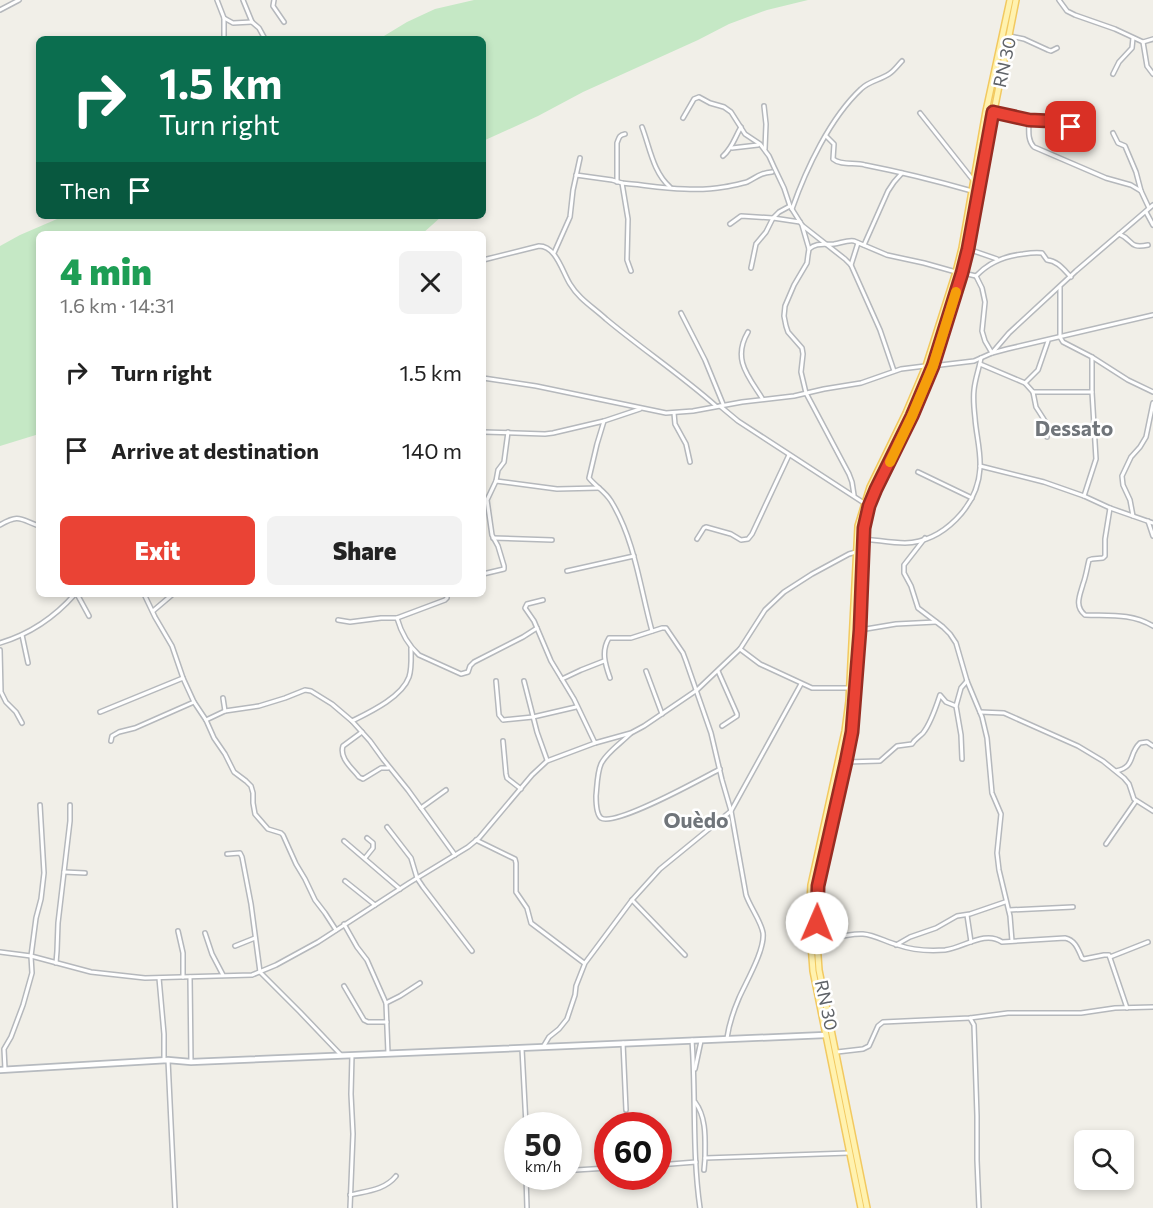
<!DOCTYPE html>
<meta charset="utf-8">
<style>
body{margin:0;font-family:Commissioner,sans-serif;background:#f2f2f2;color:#222;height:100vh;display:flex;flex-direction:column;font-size:22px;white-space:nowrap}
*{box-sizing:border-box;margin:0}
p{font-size:20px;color:#767676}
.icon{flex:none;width:33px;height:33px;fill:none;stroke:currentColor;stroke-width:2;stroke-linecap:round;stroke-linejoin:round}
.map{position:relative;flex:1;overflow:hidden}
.details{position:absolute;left:36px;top:231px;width:450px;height:366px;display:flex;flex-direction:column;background:#fff;border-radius:9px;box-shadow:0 3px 9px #0003}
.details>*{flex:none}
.banner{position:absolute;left:36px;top:36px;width:450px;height:183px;border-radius:9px;box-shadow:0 3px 9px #0003;background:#0b6e4f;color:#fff;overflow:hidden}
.fabs{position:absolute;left:1074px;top:1130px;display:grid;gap:12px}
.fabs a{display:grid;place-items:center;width:60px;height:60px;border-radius:9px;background:#fff;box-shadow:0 3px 9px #0003;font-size:30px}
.speed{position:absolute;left:504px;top:1112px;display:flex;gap:12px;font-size:30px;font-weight:700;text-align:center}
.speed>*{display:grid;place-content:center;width:78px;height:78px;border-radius:50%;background:#fff;box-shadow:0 3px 9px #0003;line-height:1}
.speed small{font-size:15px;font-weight:400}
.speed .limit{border:9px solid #d22;background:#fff;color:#111}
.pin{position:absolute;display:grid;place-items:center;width:51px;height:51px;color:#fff;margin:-26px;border-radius:12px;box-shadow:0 3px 9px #0006}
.me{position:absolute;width:66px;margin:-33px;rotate:1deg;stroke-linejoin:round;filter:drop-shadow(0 0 4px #0008)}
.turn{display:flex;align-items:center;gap:21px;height:126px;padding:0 24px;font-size:27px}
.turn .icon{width:78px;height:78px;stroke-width:2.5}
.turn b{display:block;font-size:42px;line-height:51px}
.then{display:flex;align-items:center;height:57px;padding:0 24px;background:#0003;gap:12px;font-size:22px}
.round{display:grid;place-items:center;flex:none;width:63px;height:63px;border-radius:9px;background:#f2f2f2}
.headline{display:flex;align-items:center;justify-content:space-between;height:102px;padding:0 24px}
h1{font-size:36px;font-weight:800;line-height:45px;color:#1e9e55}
.action{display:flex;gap:12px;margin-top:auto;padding:12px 24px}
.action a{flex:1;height:69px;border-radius:9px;background:#ea4335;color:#fff;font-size:24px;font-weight:800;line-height:69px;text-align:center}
.action a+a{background:#f2f2f2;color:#222}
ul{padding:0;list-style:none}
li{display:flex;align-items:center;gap:18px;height:78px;padding:0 24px}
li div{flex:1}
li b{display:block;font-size:22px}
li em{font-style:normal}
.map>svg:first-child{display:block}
</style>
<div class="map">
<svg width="1153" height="1208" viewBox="0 0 1153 1208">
<rect width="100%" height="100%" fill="#f1efe8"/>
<g fill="#c5e8c5">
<path d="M474,0H808L767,10L729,24L698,40L583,92L538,116L483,141V39H379L407,22L435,9Z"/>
<path d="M64,216H442L422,234H39V434L0,446V246L20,235Z"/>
</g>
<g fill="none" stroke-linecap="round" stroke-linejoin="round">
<defs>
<g id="street">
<path d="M217,0L224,18V39"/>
<path d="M243,0L252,22L259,28L265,39"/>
<path d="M274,0L273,6L284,22"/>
<path d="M1059,0L1067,11L1075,15L1115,29L1143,42L1153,39"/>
<path d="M0,10L19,0"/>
<path d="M224,18L233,23L252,22"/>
<path d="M1010,36L1024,39L1048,50L1051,51L1057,48"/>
<path d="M1143,42L1147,66L1153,74"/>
<path d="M1113,74L1119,62L1132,48L1133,38"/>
<path d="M764,106L766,124L765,149"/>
<path d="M995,112L1029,120C1029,129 1027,140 1034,147L1106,178L1131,185L1141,191"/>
<path d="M920,113L973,180"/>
<path d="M683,118L694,99L699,97L710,103L724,107L731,112L745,134L760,144L769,156L774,167L784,188L790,206L802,225L809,249L808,255L807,263L794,285L785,306L784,316L786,326L788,332L802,348L803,354L801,372L806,393L849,474L852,482L854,495"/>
<path d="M1029,120L1051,121L1071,127"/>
<path d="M642,127C650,148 653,172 670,187"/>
<path d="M1113,133L1118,143L1125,146L1136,172L1141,191L1149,208"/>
<path d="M826,136L834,144L833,159C841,166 855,162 865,165C901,172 937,181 972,191"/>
<path d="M732,148L758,145"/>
<path d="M723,156C733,147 734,139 741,127"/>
<path d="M576,175L612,180L622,183C655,186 691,193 724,187C732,186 739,184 747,182C757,177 760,173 772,172"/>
<path d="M617,182V143C619,138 619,135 625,134"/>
<path d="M622,183L628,219L627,260L631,271"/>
<path d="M792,209C806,169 830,118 861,89C869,81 880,80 889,74C894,71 898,65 902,61"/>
<path d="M1146,212L1153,225"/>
<path d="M730,224L741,216L773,218L800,222"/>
<path d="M803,226L845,259L851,265L880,330L894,371"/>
<path d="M1119,234C1134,240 1128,249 1148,245"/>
<path d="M864,245L888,191L894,182L902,173"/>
<path d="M809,249C817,242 824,245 834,244C841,243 847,240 854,241L887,255L924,263L956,272"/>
<path d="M968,249L997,259"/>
<path d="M554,253L570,217L573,190L580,158"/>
<path d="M483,260L539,246C556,246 562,271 570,284C579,299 593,307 606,319C642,349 681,375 716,406"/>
<path d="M851,265L858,243"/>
<path d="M751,268L756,244L766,232L773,218L779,212L790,206"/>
<path d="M963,273L976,276"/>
<path d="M976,276L982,288L985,302L982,331L985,341L992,353L1009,333L1076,271L1153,205"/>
<path d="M976,276C989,262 1004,256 1023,254C1029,253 1036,252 1042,253L1047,260C1058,261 1064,270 1071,277"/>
<path d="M1060,287V337L1063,342L1092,357L1128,380L1153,392"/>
<path d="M681,313L705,360L723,404"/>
<path d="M748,332C732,359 748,376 762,398"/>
<path d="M980,364L1025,383L1033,392L1036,407L1045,421L1047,437"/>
<path d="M932,366L974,361L992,353L1007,349L1153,315"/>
<path d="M483,378L536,386L666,413L693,411L742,402L794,396L824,389L861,383L901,369L925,366"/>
<path d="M1025,383L1038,370L1048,341"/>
<path d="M483,387V378"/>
<path d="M1033,392H1092"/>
<path d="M720,406L738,421L864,503"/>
<path d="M674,413L675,424L686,444L690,462"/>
<path d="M604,421L597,444L589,478C596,487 604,490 611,501C635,540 640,588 652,631"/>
<path d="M483,432L545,434L553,433L604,421L640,409"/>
<path d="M980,466L1044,482L1084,496L1110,508L1153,523"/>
<path d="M918,472L972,498"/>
<path d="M496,481L557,489L599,488"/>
<path d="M1084,496L1096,459L1092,392V357"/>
<path d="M1110,508L1105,539V556L1103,558L1092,559L1089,560C1087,568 1086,576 1083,584C1080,595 1074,606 1085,615C1109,616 1131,613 1153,626"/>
<path d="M1133,516L1130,500L1123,485L1122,476L1131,457L1140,447L1146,437L1153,403"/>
<path d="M1148,521L1153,536"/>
<path d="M0,525C19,514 20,519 39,526"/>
<path d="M493,538L552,540"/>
<path d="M925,538L904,565V573L911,586L918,608L943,627L950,634L956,643L967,681L982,717L987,738L992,793L1001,814L997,853L999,870L1010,916L1012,941"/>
<path d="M697,539L704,528L706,527L731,534L741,540L748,539L752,534L789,455"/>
<path d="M863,539C877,540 891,543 905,543C943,542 978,506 980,468C981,451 976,434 975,418C974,409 973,399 974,390C975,379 979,369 981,358"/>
<path d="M567,571L634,556"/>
<path d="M483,574L504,569V566L498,546L492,535L487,500L496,481L498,470L504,462L508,432"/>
<path d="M77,594L89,616"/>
<path d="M144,594L155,617L172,646L183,678L194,702L206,720L214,738L225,754L234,772L246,781L251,786L253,793V803L255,814L268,829L281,833L283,835L296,864L305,879L315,900L325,913L336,930"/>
<path d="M543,600L527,604L525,608L534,621L551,661L574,699L595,743"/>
<path d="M153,611L173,594"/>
<path d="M397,618C401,632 408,645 419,655L461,674L468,672L470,666L474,662L523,637L537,628"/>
<path d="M338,620L350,622L381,618H397L445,600L447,598V594"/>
<path d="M860,630L896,624L936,622"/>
<path d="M22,635L28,663"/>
<path d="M0,643C30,634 54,618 75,594"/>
<path d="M740,649L760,664L812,688H849"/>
<path d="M0,650L1,692L6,702L16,712L22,723"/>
<path d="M646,671L662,714"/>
<path d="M718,671L737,714V716L722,726"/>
<path d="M610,678C605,664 601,651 609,638H631L662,628H666L683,653L686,661L711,733L722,780L731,811L746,895C750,907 761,921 763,933C765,950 746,982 739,998C733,1012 729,1024 727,1038"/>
<path d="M562,679L581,670L604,661"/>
<path d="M496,681L499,715L503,720L533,717L576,707"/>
<path d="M524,681L537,732L547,760"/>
<path d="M223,698L225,711"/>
<path d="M100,712L183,678"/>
<path d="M980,712L1004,713L1078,746L1103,761L1124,778L1129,784L1134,799L1153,811"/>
<path d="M206,720L225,711L259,706L285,698L305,690L311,691L332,704L352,721L370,741L383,759L408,790L455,855"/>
<path d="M352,721C370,712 402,697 409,677C412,668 411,657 411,648"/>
<path d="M362,732L343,746C339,758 352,768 359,777L363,779L381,768H388"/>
<path d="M630,734C621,743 606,753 601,764C597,773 597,787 596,796C596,802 596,814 601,818C615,827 703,778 720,769"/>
<path d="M111,741L112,736L119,732L135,728L194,702"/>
<path d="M503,741L506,774L507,778L521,789"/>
<path d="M962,759L961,735L956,706L961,688L967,681"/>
<path d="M846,762L880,761L897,746L912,744C915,739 919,737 923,733C931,723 936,707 940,695L946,702L956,706"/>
<path d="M1116,771C1136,767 1128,754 1140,743L1147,742L1153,746"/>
<path d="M421,808L446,790"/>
<path d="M387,827L411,858L417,878L423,887L472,951"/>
<path d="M476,840L515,859L516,863V892L527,908L531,923L584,963"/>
<path d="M344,841L400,889"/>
<path d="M1106,844L1136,801"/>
<path d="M227,854L240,853L242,857L251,904L260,972L300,1012L341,1055"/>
<path d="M365,858L373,848V843L367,838"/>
<path d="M64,872L85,873"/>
<path d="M345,881L375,905"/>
<path d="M632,900L685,955"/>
<path d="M1009,910L1073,907"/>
<path d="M967,915L971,942"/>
<path d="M344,924L357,947L367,960L386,1003L388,1053"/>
<path d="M178,931L183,953V977"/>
<path d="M205,933L212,954L223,975"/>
<path d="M817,942C832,939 848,933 863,934C875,935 886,942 898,945C912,950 931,951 945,950C963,948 985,930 1002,942L1065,938C1075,940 1078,949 1082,958L1084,959L1104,955H1109L1127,1008"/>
<path d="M896,945L910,937L936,928L957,916L970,914L1005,902"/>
<path d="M235,946L255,938"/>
<path d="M0,952L31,956L91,972L145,978L252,975L276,965L318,942L409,883L468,847L479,838L532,775L547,761L595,743L631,733L644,726L697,690L740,649L765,610L784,592L812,574L849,554L856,552"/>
<path d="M1110,957L1148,942"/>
<path d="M56,963L57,951L58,923L70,821V805"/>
<path d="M190,977L191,1062"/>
<path d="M159,978L164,1034V1060"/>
<path d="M344,986L364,1020L368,1022H387"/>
<path d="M386,1003L400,996L420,983"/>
<path d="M970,1018L974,1025L977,1116V1160L979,1208"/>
<path d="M692,1040C696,1096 692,1153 700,1208"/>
<path d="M623,1043L626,1110"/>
<path d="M543,1047L549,1037L559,1029L567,1019L575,995L576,986L585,963L632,900L660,869L731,811L801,684"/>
<path d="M522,1049L526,1125"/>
<path d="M837,1052L863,1049L869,1046L878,1026L883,1022L970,1018L1008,1013H1081L1115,1008L1153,1007"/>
<path d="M168,1060L175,1208"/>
<path d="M5,1069L4,1049L11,1037L23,1005L32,973L31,956L36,918L41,899L44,873L40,805"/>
<path d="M695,1069L701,1041"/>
<path d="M695,1102C707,1118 705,1140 705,1158"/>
<path d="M658,1165L696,1162"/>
<path d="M576,1170L608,1168"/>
<path d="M704,1170L705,1158L849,1153"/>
<path d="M526,1176L527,1208"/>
<path d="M350,1195C367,1191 385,1190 396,1176"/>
<path d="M350,1208L353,1134L351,1094L352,1055"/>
</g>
<path id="secondary" d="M0,1070L168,1060L191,1062L825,1035"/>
<g id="primary">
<path d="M861,1208L813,971L809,916L811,885L845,731L849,701L858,526L870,487L906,413L926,366L956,272L962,248L986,111L1010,0"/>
<path d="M867,1208L819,970L817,942L818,886L846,762L852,732L860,630L864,528L869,506L876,489L912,416L932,366L962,273L1016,0"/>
</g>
</defs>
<use href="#street" stroke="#b5b8bc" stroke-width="6"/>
<use href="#secondary" stroke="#b6babf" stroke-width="8"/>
<use href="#primary" stroke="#f2c960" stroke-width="8"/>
<use href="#street" stroke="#fff" stroke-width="3"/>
<use href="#secondary" stroke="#fff" stroke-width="4.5"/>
<use href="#primary" stroke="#fff2af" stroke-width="5"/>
</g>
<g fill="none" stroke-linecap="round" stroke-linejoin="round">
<defs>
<path id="route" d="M817,923L818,886L846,762L852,732L860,630L864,528L869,506L876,489L912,416L933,366L962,273L968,249L993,112L1029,120L1051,121L1071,127"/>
</defs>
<use href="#route" stroke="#982c22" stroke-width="15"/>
<use href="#route" stroke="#ea4335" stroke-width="10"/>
<path stroke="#f59e0b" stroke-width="10" d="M890,462L912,416L933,366L956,292"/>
</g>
<g text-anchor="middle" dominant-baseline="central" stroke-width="5" stroke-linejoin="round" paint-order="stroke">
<g font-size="18" fill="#5f6368" stroke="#fff">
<text transform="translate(1004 62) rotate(-78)">RN 30</text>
<text transform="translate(827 1005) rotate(78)">RN 30</text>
</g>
<g font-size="21" font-weight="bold" fill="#70757a" stroke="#fff">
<text x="1074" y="427">Dessato</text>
<text x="696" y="819">Ouèdo</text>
</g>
</g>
</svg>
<div class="fabs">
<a><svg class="icon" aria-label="search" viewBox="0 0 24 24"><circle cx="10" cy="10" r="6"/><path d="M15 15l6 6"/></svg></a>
</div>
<div class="speed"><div>50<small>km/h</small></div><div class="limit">60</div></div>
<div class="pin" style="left:1071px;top:127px;background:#d93025"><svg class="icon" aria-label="arrive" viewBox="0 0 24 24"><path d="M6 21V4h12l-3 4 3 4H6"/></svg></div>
<svg class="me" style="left:817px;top:923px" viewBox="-20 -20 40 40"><circle r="19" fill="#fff"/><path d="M0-13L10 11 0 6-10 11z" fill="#ea4335"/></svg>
<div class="banner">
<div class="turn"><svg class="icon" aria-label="right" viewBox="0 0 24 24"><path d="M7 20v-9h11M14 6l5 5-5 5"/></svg><div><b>1.5 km</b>Turn right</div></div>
<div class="then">Then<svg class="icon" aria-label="arrive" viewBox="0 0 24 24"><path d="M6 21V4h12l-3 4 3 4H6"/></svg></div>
</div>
<section class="details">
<div class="headline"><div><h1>4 min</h1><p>1.6 km · 14:31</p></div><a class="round"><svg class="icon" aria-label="close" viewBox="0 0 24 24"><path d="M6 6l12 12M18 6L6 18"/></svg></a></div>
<ul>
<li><svg class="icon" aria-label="right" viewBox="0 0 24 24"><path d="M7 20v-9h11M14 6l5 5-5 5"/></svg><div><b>Turn right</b></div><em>1.5 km</em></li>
<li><svg class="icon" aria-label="arrive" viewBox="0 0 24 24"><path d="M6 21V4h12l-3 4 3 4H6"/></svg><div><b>Arrive at destination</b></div><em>140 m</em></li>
</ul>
<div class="action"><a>Exit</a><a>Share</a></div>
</section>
</div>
